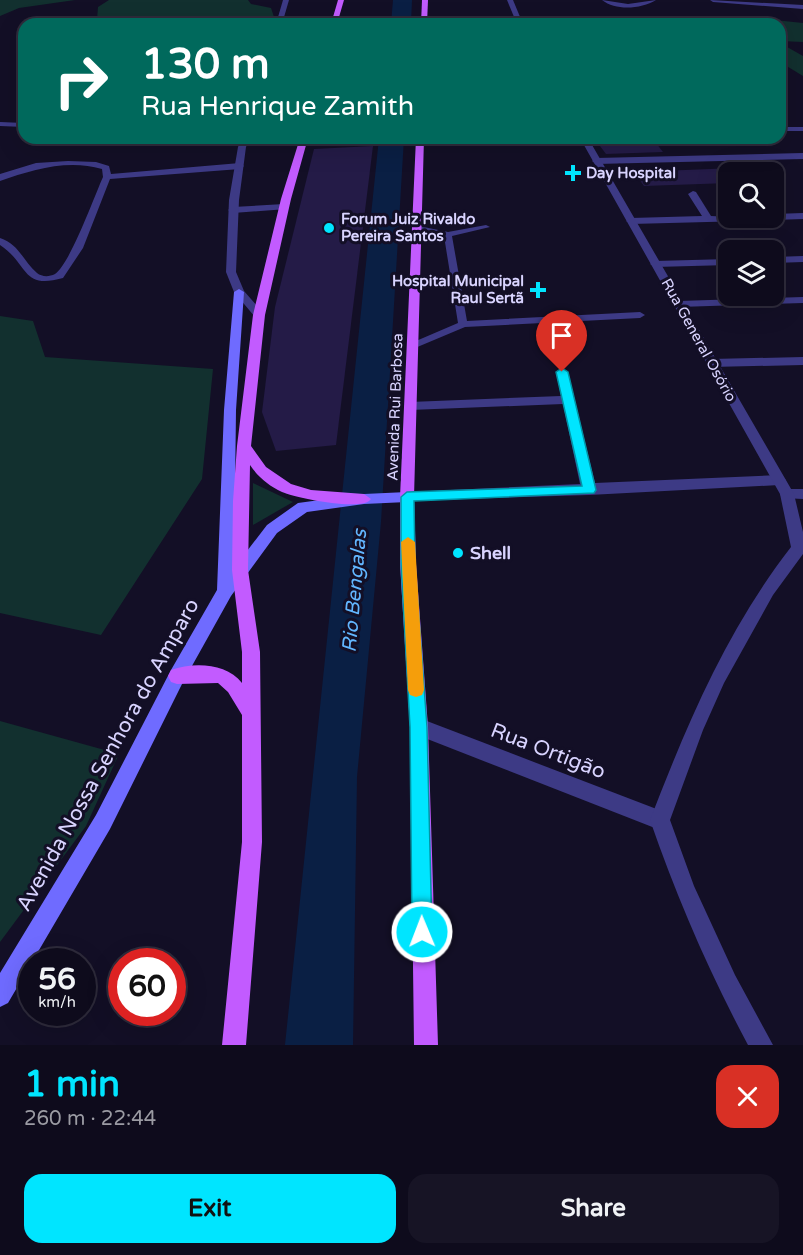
<!DOCTYPE html>
<meta charset="utf-8">
<style>
body{margin:0;font-family:"Varela Round",sans-serif;background:#171425;color:#f1f3f6;height:100vh;display:flex;flex-direction:column;font-size:22px;white-space:nowrap}
*{box-sizing:border-box;margin:0}
p{font-size:20px;color:#9b9ba3}
.icon{flex:none;width:33px;height:33px;fill:none;stroke:currentColor;stroke-width:2;stroke-linecap:round;stroke-linejoin:round}
.map{position:relative;height:1045px;overflow:hidden}
.details{display:flex;flex-direction:column;background:#0e0b1c;flex:1}
.details>*{flex:none}
.guide{position:absolute;left:18px;top:18px;width:768px;height:126px;border-radius:18px;box-shadow:0 6px 24px #0002,0 0 0 2px #2e2b3b;background:#00695c;color:#fff;overflow:hidden}
.buttons{position:absolute;left:718px;top:162px;display:grid;gap:12px}
.buttons a{display:grid;place-items:center;width:66px;height:66px;border-radius:12px;background:#0e0b1c;box-shadow:0 6px 24px #0002,0 0 0 2px #2e2b3b;font-size:30px}
.speed{position:absolute;left:18px;top:948px;display:flex;gap:12px;font-size:30px;font-weight:700;text-align:center}
.speed>*{display:grid;place-content:center;width:78px;height:78px;border-radius:50%;background:#0e0b1c;box-shadow:0 6px 24px #0002,0 0 0 2px #2e2b3b;line-height:1}
.speed small{font-size:15px;font-weight:400}
.speed .limit{border:9px solid #d22;background:#fff;color:#111}
.pin{position:absolute;display:grid;place-items:center;width:51px;height:51px;color:#fff;margin:-62px -26px;border-radius:50% 50% 50% 0;rotate:-45deg;box-shadow:0 0 6px #0007}
.pin .icon{rotate:45deg}
.me{position:absolute;width:66px;margin:-33px;rotate:359deg;stroke-linejoin:round;filter:drop-shadow(0 0 4px #0008)}
.turn{display:flex;align-items:center;gap:21px;height:126px;padding:0 24px;font-size:27px}
.turn .icon{width:78px;height:78px;stroke-width:2.5}
.turn b{display:block;font-size:42px;line-height:51px}
.round{display:grid;place-items:center;flex:none;width:63px;height:63px;border-radius:18px;background:#171425}
.head{display:flex;align-items:center;justify-content:space-between;height:102px;padding:0 24px}
h1{font-size:36px;font-weight:800;line-height:45px;color:#00e5ff}
.primary-button{display:flex;gap:12px;margin-top:auto;padding:12px 24px}
.primary-button a{flex:1;height:69px;border-radius:18px;background:#00e5ff;color:#111;font-size:24px;font-weight:800;line-height:69px;text-align:center}
.primary-button a+a{background:#171425;color:#f1f3f6}
.map>svg:first-child{display:block}
</style>
<div class="map">
<svg width="803" height="1045" viewBox="0 0 803 1045">
<rect width="100%" height="100%" fill="#130f26"/>
<g fill="#12302f">
<path d="M0,0H75L19,8L0,16Z"/>
<path d="M109,0H248L251,4L271,8L274,17L270,24H103L97,20L98,7Z"/>
<path d="M754,18L803,23V42L780,41V24H759Z"/>
<path d="M780,43L803,56V76L780,62Z"/>
<path d="M0,316L33,321L45,357L213,369L202,479L101,635L0,613Z"/>
<path d="M253,483L293,502L253,525Z"/>
<path d="M0,721L119,754L86,826L0,942Z"/>
</g>
<g fill="#0a1f44">
<path d="M393,0H412L411,24H391Z"/>
<path d="M379,138H404L381,522L357,777L353,1045H285Z"/>
</g>
<g fill="#241b47">
<path d="M594,138H652L663,152L606,154Z"/>
<path d="M373,146L336,445L276,451L262,412L275,307L314,149Z"/>
<path d="M736,168L740,172H729V183L644,186L634,172Z"/>
</g>
<g fill="none" stroke-linecap="round" stroke-linejoin="round">
<g fill="#3d3a85" fill-rule="evenodd">
<path d="M602,0L628,4L656,0C641,9 616,11 602,0Z"/>
<rect x="780" y="127" width="23" height="4"/>
<path d="M414,225L448,232L486,225L490,227L452,236L467,321L640,312L645,315L640,318L465,327L415,348H409V344L458,323L444,236L414,229Z"/>
</g>
<g fill="#3d3a85" fill-rule="evenodd">
<path d="M710,0L803,5V9L713,2Z"/>
<path d="M0,122L24,123V127L0,126Z"/>
<path d="M803,153V159L596,164L592,161L596,158Z"/>
<path d="M68,161L96,162L109,166L111,174L240,163L244,166L240,169L110,179L83,248L63,278C21,290 29,264 0,245V238C19,244 23,261 37,273C42,277 49,277 55,274C70,264 94,197 103,177L102,169C67,159 32,170 0,181V174L36,163Z"/>
<path d="M693,191L696,192L711,216L751,218L746,221L631,224L626,221L631,218L702,216L688,194Z"/>
<path d="M284,204L289,207L287,209L233,213L228,210L233,207Z"/>
<path d="M803,213V219L774,220L770,218H774V214Z"/>
<path d="M803,256V262L774,263V257Z"/>
<path d="M729,259V265L655,267L650,264L655,261Z"/>
<path d="M803,297V303L679,307L673,304L679,301Z"/>
<path d="M803,357V365L711,367L705,363L711,359Z"/>
<path d="M562,368L568,372L595,483L779,475L786,480L779,485L589,495L402,501L400,497L407,492L580,484L563,404L410,410L404,406L410,402L561,396L556,372Z"/>
<path d="M787,489H803V499L782,498L780,494L782,490Z"/>
<path d="M419,718L667,813L670,820L667,827L660,830L412,733L410,727L412,721Z"/>
</g>
<g fill="#3d3a85" fill-rule="evenodd">
<path d="M283,0H289L282,24H276Z"/>
<path d="M507,0H513L523,24H517Z"/>
<path d="M242,138H250L246,147L239,200L236,272L244,291L265,315L259,318L255,317L234,292L226,272L229,200L238,147Z"/>
<path d="M580,138H588L794,494L803,532V554L773,595L724,683L703,730L670,820L694,886L735,975L773,1045H748C709,972 677,898 650,820C688,722 726,631 791,547L780,494Z"/>
</g>
<path fill="#6f6bff" fill-rule="evenodd" d="M239,289L244,292L236,410L234,568L267,525L298,503L364,494L407,492L414,497L407,502L364,504L307,512L277,533L231,596L183,682L110,829L8,1003L0,1007V973L96,815L171,670L217,590L224,410L234,292Z"/>
<g fill="#c25bff" fill-rule="evenodd">
<path d="M338,0H344L337,24H331Z"/>
<path d="M422,0H428L427,24H421Z"/>
<path d="M300,138H308L291,199L265,315L251,446L266,467L291,484L311,490L364,494L371,499C363,512 296,498 282,492C269,486 258,477 250,465L248,570L260,652L262,842L246,1045H222L242,842V715L228,692L218,683L177,684L171,682L168,676L171,670C194,662 226,663 242,683V652L232,570L233,501L237,446L253,315L281,199Z"/>
<path d="M416,138H424L414,497L416,564L428,727L438,1045H414L410,727L400,564V497Z"/>
</g>
</g>
<path fill="#00e5ff" stroke="#0095a6" stroke-width="1.5" d="M562,368L568,372L596,490L594,493L414,501L415,564L427,727L432,932L429,939L422,942L415,939L412,932L410,727L401,564V497L407,492L582,486L556,372Z"/>
<path fill="#f59e0b" d="M408,537L415,542L424,690L422,695L416,697L410,695L408,690L401,542Z"/>
<g fill="#00e5ff" stroke="#130f26" stroke-width="2">
<path d="M570 164h6v6h6v6h-6v6h-6v-6h-6v-6h6z"/>
<circle cx="329" cy="228" r="6"/>
<path d="M535 281h6v6h6v6h-6v6h-6v-6h-6v-6h6z"/>
<circle cx="458" cy="553" r="6"/>
</g>
<g text-anchor="middle" dominant-baseline="central" stroke-width="6" stroke-linejoin="round" paint-order="stroke">
<g font-size="15" font-weight="bold" fill="#d9d4ff" stroke="#130f26" text-anchor="start">
<text x="586" y="173">Day Hospital</text>
<text x="341" y="219">Forum Juiz Rivaldo<tspan x="341" dy="17">Pereira Santos</tspan></text>
<text x="524" y="281" text-anchor="end">Hospital Municipal<tspan x="524" dy="17">Raul Sertã</tspan></text>
</g>
<g font-size="15" fill="#d9d4ff" stroke="#130f26">
<text transform="translate(699 340) rotate(61)">Rua General Osório</text>
<text transform="translate(395 407) rotate(-88)">Avenida Rui Barbosa</text>
</g>
<g font-size="18" font-weight="bold" fill="#d9d4ff" stroke="#130f26" text-anchor="start">
<text x="470" y="553">Shell</text>
</g>
<g font-size="20" font-style="italic" fill="#62b6ff" stroke="#130f26">
<text transform="translate(355 591) rotate(-85)">Rio Bengalas</text>
</g>
<g font-size="21" fill="#d9d4ff" stroke="#130f26">
<text transform="translate(548 751) rotate(21)">Rua Ortigão</text>
<text transform="translate(108 755) rotate(-61)">Avenida Nossa Senhora do Amparo</text>
</g>
</g>
</svg>
<div class="buttons">
<a><svg class="icon" aria-label="search" viewBox="0 0 24 24"><circle cx="10" cy="10" r="6"/><path d="M15 15l6 6"/></svg></a>
<a><svg class="icon" aria-label="layers" viewBox="0 0 24 24"><path d="M12 4l9 5-9 5-9-5zM3 14l9 5 9-5"/></svg></a>
</div>
<div class="speed"><div>56<small>km/h</small></div><div class="limit">60</div></div>
<div class="pin" style="left:562px;top:372px;background:#d93025"><svg class="icon" aria-label="arrive" viewBox="0 0 24 24"><path d="M6 21V4h12l-3 4 3 4H6"/></svg></div>
<svg class="me" style="left:422px;top:932px" viewBox="-20 -20 40 40"><circle r="17" fill="#00e5ff" stroke="#fff" stroke-width="3"/><path d="M0-11L8 9 0 5-8 9z" fill="#fff"/></svg>
<div class="guide">
<div class="turn"><svg class="icon" aria-label="right" viewBox="0 0 24 24"><path d="M7 20v-9h11M14 6l5 5-5 5"/></svg><div><b>130 m</b>Rua Henrique Zamith</div></div>
</div>
</div>
<section class="details">
<div class="head"><div><h1>1 min</h1><p>260 m · 22:44</p></div><a class="round" style="background:#d93025;color:#fff"><svg class="icon" aria-label="close" viewBox="0 0 24 24"><path d="M6 6l12 12M18 6L6 18"/></svg></a></div>
<div class="primary-button"><a>Exit</a><a>Share</a></div>
</section>
